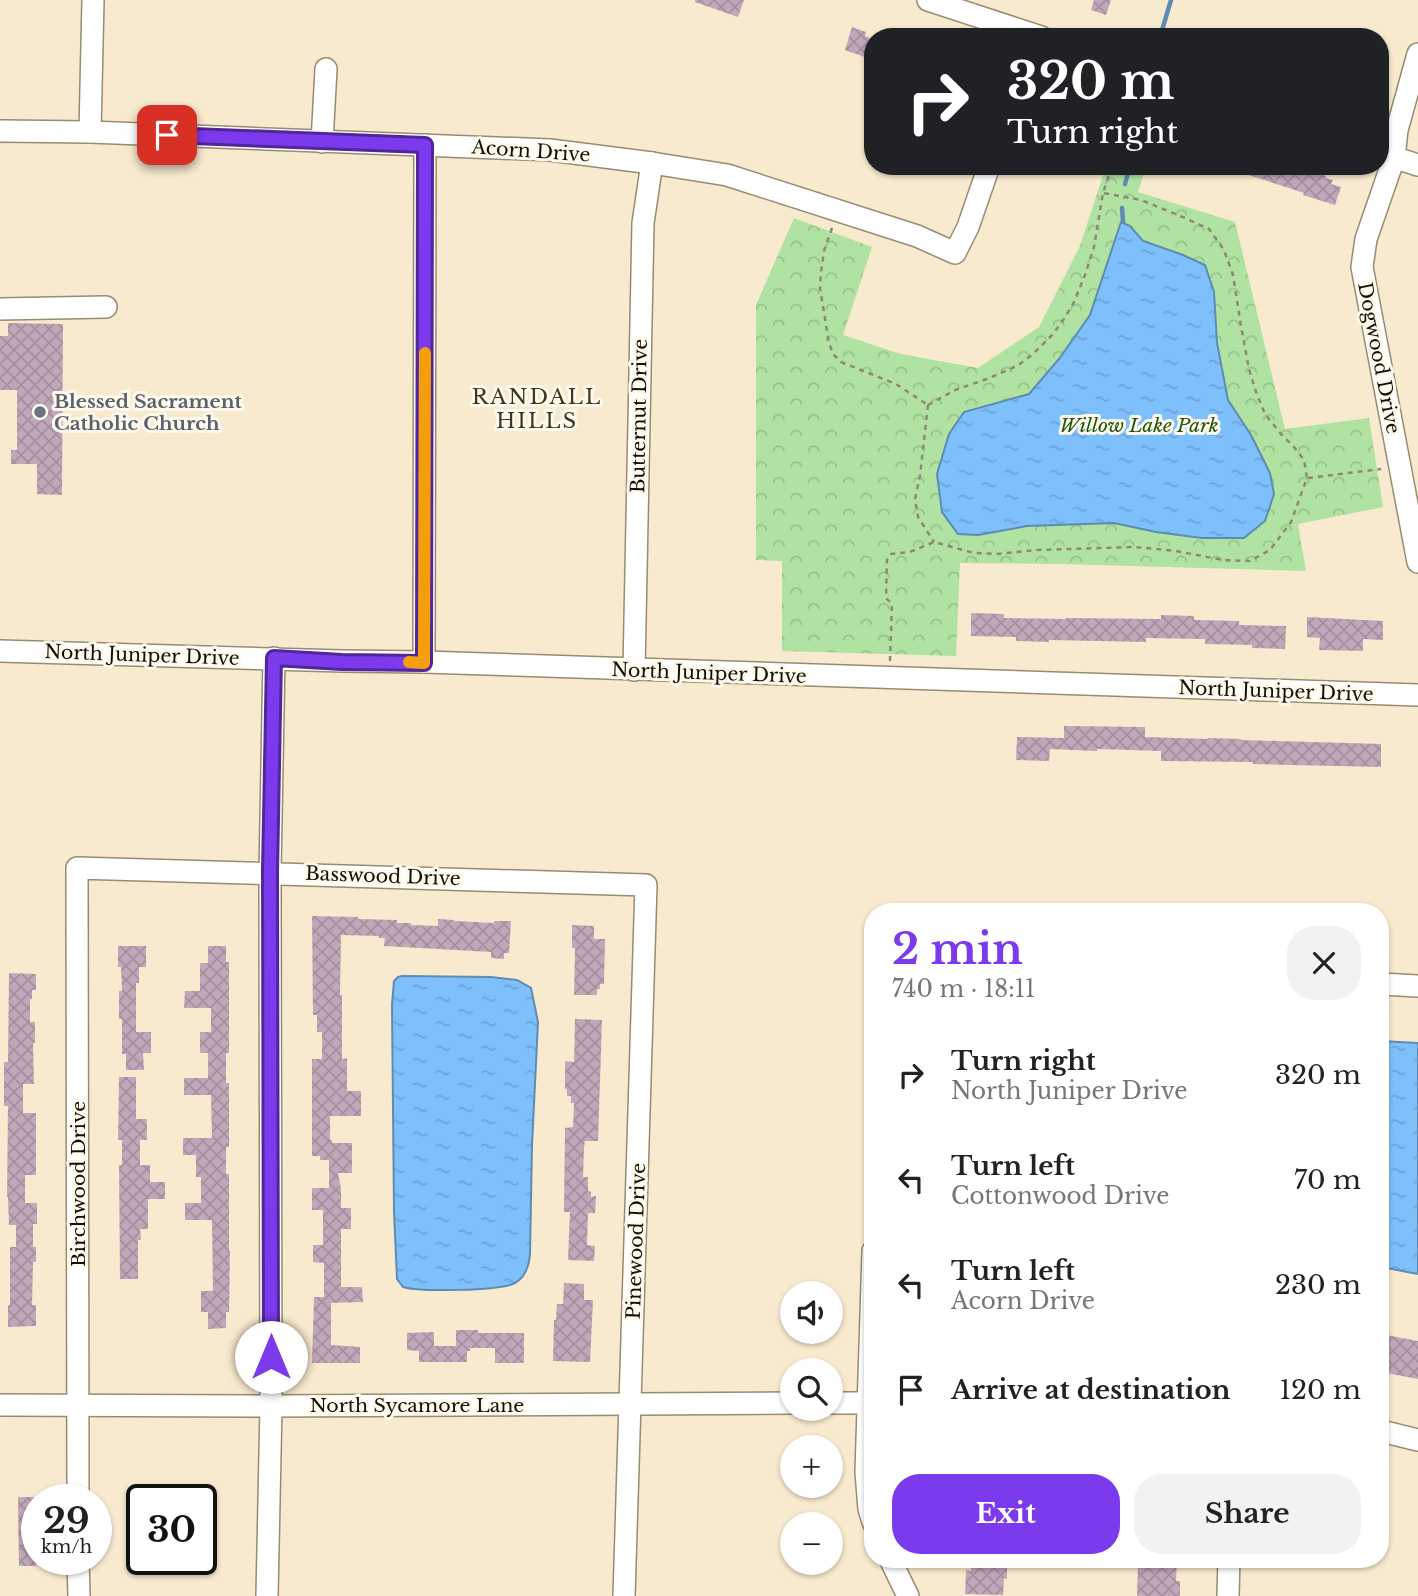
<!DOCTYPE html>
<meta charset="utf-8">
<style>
body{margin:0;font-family:"Libre Baskerville",serif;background:#f2f2f2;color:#222;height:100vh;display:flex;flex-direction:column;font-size:26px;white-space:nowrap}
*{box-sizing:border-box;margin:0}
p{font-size:23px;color:#767676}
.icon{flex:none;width:38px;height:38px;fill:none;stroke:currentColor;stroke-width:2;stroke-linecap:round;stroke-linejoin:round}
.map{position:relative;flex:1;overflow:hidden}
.drawer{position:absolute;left:864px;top:903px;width:525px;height:665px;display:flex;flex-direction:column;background:#fff;border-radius:28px;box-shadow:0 2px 5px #0004}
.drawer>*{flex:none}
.banner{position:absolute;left:864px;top:28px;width:525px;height:147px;border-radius:28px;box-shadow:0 2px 5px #0004;background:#202124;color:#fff;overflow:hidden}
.controls{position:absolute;left:780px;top:1281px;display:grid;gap:14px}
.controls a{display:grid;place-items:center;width:63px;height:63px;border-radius:50%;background:#fff;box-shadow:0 2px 5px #0004;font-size:35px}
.speed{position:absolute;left:21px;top:1484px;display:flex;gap:14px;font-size:35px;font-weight:700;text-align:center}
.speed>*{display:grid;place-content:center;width:91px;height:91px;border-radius:50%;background:#fff;box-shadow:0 2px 5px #0004;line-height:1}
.speed small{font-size:18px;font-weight:400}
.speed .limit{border:4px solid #111;border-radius:10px;background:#fff;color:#111}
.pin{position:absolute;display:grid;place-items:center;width:60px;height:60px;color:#fff;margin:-30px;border-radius:14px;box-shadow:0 4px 10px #0006}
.me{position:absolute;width:77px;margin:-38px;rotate:0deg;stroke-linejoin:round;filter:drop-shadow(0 0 5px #0008)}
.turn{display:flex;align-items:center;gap:24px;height:147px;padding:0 28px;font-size:32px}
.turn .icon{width:91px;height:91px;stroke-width:2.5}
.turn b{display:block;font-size:49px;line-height:60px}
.round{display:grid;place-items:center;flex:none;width:74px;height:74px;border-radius:28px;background:#f2f2f2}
.head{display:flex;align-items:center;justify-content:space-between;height:119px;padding:0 28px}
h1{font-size:42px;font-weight:700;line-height:52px;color:#7c3aed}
.cta{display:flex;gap:14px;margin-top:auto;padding:14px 28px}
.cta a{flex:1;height:80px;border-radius:28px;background:#7c3aed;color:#fff;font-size:28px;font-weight:700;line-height:80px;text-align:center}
.cta a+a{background:#f2f2f2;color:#222}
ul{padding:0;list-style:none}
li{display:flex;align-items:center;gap:21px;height:105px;padding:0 28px}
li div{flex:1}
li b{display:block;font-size:26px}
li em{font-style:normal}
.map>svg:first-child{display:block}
</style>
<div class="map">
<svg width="1418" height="1596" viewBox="0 0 1418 1596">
<defs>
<pattern id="forest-crowns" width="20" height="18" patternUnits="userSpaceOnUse" patternTransform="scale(1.75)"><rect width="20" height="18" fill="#b0e3a2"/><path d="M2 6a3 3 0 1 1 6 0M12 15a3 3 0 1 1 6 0" fill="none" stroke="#96c28a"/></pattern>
<pattern id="water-ripples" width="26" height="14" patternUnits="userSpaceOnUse" patternTransform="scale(1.75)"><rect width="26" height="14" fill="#7ec0fc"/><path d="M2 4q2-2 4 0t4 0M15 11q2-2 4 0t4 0" fill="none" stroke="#6ca4d6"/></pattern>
<pattern id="building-cross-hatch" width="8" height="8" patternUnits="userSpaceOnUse" patternTransform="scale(1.75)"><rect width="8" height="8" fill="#c1a7ba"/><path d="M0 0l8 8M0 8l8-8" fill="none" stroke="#a58f9e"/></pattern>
</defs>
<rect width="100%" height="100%" fill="#f8eace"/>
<path fill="url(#forest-crowns)" d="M1106,166H1146L1138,192L1235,222L1285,429L1369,418L1383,507L1298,524L1306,571L1061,564L960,563L956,656L782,651V561L756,560V305L794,218L872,247L843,335L901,354L978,368L1039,327L1080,246Z"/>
<g fill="url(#water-ripples)" stroke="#5e8bb2" stroke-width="2">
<path d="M1121,222L1130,226L1143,241L1183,255L1205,265L1214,292L1217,343L1228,400L1251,435L1270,473L1274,494L1265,521L1244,538H1202L1156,532L1114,523L1027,526L978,535L958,534L942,512L937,474L949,434L964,412L1029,394L1059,359L1090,315Z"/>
<path d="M402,976L491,977L517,980L531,988L538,1022L532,1145L530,1254C529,1266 526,1277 515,1283C500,1291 420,1292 403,1287L397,1279L394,1211L392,1005L394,981L398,977Z"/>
<path d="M1381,1041L1418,1043V1274L1381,1267Z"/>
</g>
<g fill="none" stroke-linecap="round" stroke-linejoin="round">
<g stroke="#5e8bb2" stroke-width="4.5">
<path d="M1160,37L1171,0"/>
<path d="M1125,184L1130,166"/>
<path d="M1122,208L1123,221"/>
</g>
</g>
<g fill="url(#building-cross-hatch)">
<path d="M695,0H744L738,17L695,2Z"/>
<path d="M1094,0H1111L1106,15L1091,10Z"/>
<path d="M852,27L866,32L865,36L873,39V60L845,50Z"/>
<path d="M1230,166H1296L1326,176L1325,178L1333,180L1331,184L1341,187L1335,205L1303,195L1304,193L1230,169Z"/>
<path d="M8,323L63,324L62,495L37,494V464H11V450H17V390H0V336H8Z"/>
<path d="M971,613L1004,614V618L1066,619V618L1161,619V615L1194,616V620L1239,621V625L1286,626L1285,649L1252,648V645L1205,644V639L1146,638V642L1049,640V642L1016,641V637L971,636Z"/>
<path d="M1307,617L1383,621V640L1363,639V651L1319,650L1320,638L1307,637Z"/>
<path d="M1064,726L1145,727V737L1208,739V738L1241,739V740L1381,744V767L1253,764V762L1161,761V751L1097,749V751L1050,749L1049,761L1016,760L1017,737L1064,738Z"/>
<path d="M312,916L358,917V919L397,920V923H411V925L438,926V919L454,920V921L494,923V921H511L509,953H504V959L491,958V952L384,946L385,938H379V936L341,935L340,995H342V1059L347,1058V1091H361V1116H330V1140H332V1143H352V1173H338L341,1189V1208H351V1229H341V1287H362L363,1302L331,1303V1345L360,1347V1363H312L314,1297H324V1263L313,1262V1245H323V1210H312V1188H329V1160H320V1156H312V1059H322V1032H317V1015H313Z"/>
<path d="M572,925L594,926V939H605L604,984H600V989H597V995H574L575,948H572Z"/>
<path d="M118,946H146V967H139V983H136V1032H151V1053H143L144,1070H126V1054H122V1019H119V991H122L121,967H118Z"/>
<path d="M208,946H226V962H229V1053H226V1083H229V1147H226V1174H229V1251H230L229,1312H226V1328L208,1329V1312H201V1291H213L212,1220H185V1203H201V1177H196V1155H183V1138H212L211,1095H184V1078H208V1053H200V1032H211V1008H184L185,991H200V963H208Z"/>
<path d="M9,973L36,974V990H32V999H30V1022H35V1043H33L34,1084H23V1113H36V1175H25V1203H37V1224H33V1247H36V1262H33L32,1305H36V1326L8,1327V1305H10V1247H16V1225H9L8,1197H7L8,1106H4V1062H8Z"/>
<path d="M575,1019L602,1020L598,1141H585L584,1148L583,1177H588V1191L591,1192V1197L596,1196L595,1213H588L587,1245L595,1246L594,1261L568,1260L570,1212H564L565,1128L573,1127L574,1103H571V1096H567V1089H565V1061L574,1062Z"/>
<path d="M119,1077H136V1119H147V1140H140V1165H150V1182H165V1199H148V1229H140L141,1240H138V1279H120L119,1165H122V1140H118Z"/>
<path d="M564,1283L584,1284V1300H593L590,1362L553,1361L554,1320H556L557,1304H563Z"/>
<path d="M456,1330H478V1333H524V1363H495V1348H470V1351H467V1362H419V1351L407,1350V1333L434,1332V1346H456Z"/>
<path d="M1381,1334L1418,1341V1379L1381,1372Z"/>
<path d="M18,1497H35L36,1566H19Z"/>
<path d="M971,1559H1007V1579L1004,1578L1003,1595L965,1594L966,1570L971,1571Z"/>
<path d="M1150,1559H1177L1176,1581H1180V1596H1137L1138,1566L1150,1567Z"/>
</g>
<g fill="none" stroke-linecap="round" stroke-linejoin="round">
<defs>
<g id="minor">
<path d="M928,0L1041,37"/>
<path d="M1418,54L1397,130L1394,158L1366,239L1362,267L1418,562"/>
<path d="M0,131L90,132L550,150L652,163L727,175L917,236L955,253L968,227L989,166"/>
<path d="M90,132L93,0"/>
<path d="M322,142L326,69"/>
<path d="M1383,154L1418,165"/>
<path d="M0,309L106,307"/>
<path d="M0,651L342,661L424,662L1418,695"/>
<path d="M424,662L425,145"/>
<path d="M634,670L643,223L652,163"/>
<path d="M1381,984L1418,986"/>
<path d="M873,1251L866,1472L869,1509L873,1522"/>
<path d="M831,1403H873"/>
<path d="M0,1405L271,1406L793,1403"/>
<path d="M1381,1431L1418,1440"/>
<path d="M78,1500L77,868L646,885L624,1596"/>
<path d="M78,1559L79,1596"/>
<path d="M890,1559L908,1596"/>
<path d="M267,1596L271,1406L270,872L274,658"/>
<path d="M1228,1596L1229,1559"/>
</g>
</defs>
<use href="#minor" stroke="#978b71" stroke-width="24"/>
<g stroke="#908773" stroke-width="2.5" stroke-dasharray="5 5" stroke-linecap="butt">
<path d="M832,228L824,251L821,272L820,288L829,343L833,354L841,362L896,384L928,405"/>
<path d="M928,405L955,390L987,379L1017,366L1032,355L1052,335L1064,319L1074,302L1085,275L1094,247L1103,193L1112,166"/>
<path d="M928,405L920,476L915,499L918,517L934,542"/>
<path d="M1308,478L1381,469"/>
<path d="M890,661L892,604L886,598L887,560L891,554L910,552L934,542L974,553L996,554L1037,550L1135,547L1176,551L1223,560L1250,561L1270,550L1291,522L1307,478L1304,460L1294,447L1281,434L1265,414L1256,392L1249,369L1241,326L1233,275L1224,250L1209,229L1185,218L1141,200L1103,193"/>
</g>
<use href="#minor" stroke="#fff" stroke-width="21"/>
</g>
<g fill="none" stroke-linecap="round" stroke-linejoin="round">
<defs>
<path id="route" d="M167,135L425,145L424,663L342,662L274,658L270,872L271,1357"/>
</defs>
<use href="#route" stroke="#51269a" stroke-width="18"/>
<use href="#route" stroke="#7c3aed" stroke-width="12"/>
<path stroke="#f59e0b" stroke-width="12" d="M409,662L424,663L425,353"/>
</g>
<circle fill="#6b7280" stroke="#fef9ed" stroke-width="2.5" cx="40" cy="412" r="7"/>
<g text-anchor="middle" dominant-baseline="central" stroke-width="6" stroke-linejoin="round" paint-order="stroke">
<g font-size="19" fill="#130f06" stroke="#fef9ed">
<text transform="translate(531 151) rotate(4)">Acorn Drive</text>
<text transform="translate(1379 358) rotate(79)">Dogwood Drive</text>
<text transform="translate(639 416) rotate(-89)">Butternut Drive</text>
<text transform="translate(142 655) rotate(2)">North Juniper Drive</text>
<text transform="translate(709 673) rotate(2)">North Juniper Drive</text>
<text transform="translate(1276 691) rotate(2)">North Juniper Drive</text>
<text transform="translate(383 876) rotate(2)">Basswood Drive</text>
<text transform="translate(78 1184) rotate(-90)">Birchwood Drive</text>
<text transform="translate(636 1241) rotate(-88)">Pinewood Drive</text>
<text x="417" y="1405">North Sycamore Lane</text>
</g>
<g font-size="19" font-weight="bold" fill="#5b616d" stroke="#fef9ed" text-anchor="start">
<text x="54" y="401">Blessed Sacrament<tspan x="54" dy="22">Catholic Church</tspan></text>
</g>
<g font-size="19" font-style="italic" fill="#20510d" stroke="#fef9ed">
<text x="1139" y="425">Willow Lake Park</text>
</g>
<g font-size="21" letter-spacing="2" fill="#40351e" stroke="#fef9ed">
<text x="537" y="397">RANDALL<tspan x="537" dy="24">HILLS</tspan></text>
</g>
</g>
</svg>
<div class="controls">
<a><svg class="icon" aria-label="sound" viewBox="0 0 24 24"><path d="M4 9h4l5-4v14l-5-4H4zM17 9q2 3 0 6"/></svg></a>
<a><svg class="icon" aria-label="search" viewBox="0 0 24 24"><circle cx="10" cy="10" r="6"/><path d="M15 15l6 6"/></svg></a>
<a>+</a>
<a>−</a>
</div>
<div class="speed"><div>29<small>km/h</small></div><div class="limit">30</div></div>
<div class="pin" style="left:167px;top:135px;background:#d93025"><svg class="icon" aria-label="arrive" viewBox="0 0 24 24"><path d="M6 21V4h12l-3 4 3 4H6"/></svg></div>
<svg class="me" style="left:271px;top:1357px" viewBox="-20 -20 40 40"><circle r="19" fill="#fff"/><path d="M0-13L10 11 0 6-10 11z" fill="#7c3aed"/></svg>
<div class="banner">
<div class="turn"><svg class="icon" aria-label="right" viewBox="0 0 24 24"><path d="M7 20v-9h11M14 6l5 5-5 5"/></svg><div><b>320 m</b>Turn right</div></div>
</div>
<section class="drawer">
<div class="head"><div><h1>2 min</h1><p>740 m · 18:11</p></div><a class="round"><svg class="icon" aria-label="close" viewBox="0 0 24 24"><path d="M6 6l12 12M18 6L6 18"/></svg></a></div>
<ul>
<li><svg class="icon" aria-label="right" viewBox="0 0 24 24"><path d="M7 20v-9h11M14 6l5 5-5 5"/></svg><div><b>Turn right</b><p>North Juniper Drive</p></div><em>320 m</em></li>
<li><svg class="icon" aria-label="left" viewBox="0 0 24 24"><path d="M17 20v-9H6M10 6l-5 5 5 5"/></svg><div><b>Turn left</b><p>Cottonwood Drive</p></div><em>70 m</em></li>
<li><svg class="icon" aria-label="left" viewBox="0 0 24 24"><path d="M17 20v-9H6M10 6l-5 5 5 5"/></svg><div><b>Turn left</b><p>Acorn Drive</p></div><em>230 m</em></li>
<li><svg class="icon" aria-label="arrive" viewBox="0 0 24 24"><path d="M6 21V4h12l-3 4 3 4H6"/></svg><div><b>Arrive at destination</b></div><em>120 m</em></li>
</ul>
<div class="cta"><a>Exit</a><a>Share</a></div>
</section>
</div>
